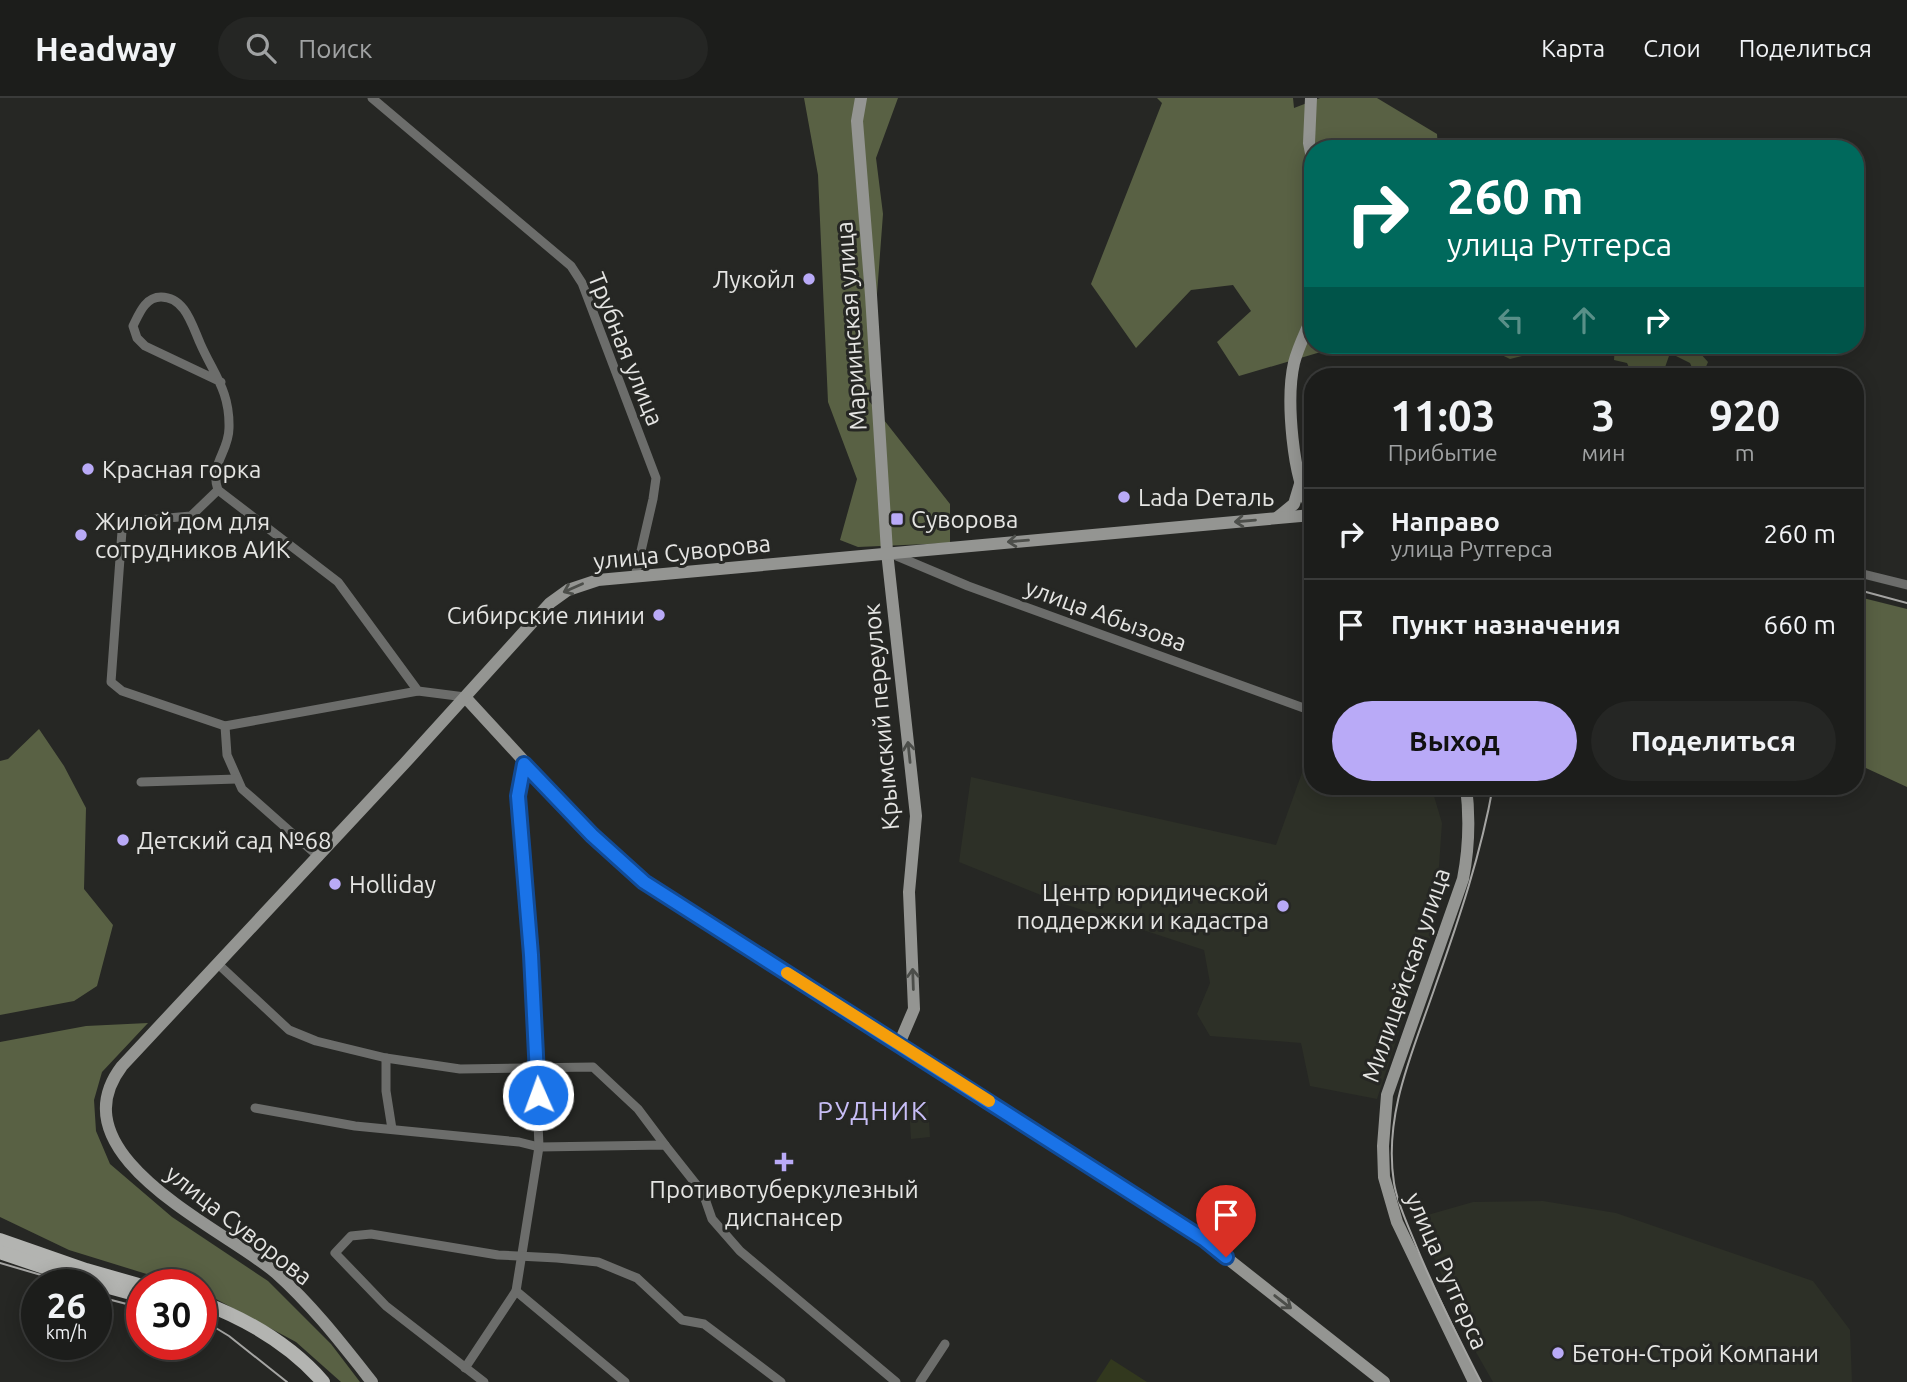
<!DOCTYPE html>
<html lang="ru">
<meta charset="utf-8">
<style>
body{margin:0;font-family:Ubuntu,sans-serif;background:#252624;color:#f1f3f6;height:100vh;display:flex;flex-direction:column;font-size:26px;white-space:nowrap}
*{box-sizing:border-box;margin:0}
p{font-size:23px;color:#a0a2a3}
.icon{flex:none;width:38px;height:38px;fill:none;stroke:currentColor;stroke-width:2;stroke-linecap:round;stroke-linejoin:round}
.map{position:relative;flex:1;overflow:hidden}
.details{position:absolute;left:1304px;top:270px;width:560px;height:427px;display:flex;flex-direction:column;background:#1c1d1b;border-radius:28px;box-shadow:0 4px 18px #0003,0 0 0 2px #3a3b3a}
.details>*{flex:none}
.top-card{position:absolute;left:1304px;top:42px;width:560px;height:214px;border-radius:28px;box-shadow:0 4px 18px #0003,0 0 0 2px #3a3b3a;background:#00695c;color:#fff;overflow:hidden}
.speed{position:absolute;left:21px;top:1171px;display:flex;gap:14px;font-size:35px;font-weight:700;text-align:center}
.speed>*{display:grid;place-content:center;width:91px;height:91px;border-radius:50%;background:#1c1d1b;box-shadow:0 4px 18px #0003,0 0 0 2px #3a3b3a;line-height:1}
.speed small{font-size:18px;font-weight:400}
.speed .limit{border:10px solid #d22;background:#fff;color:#111}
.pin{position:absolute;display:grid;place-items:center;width:60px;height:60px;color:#fff;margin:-72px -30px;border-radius:50% 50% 50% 0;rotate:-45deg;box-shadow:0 0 7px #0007}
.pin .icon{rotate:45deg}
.me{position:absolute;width:77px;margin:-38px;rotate:358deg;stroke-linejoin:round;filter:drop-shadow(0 0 5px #0008)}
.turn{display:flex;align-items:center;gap:24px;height:147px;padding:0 28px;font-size:32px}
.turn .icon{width:91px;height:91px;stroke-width:2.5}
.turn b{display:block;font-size:49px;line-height:60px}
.lanes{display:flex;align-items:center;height:66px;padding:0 28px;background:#0003;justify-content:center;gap:35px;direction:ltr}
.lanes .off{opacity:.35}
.eta{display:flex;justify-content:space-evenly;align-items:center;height:119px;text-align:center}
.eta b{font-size:42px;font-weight:700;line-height:49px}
.cta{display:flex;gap:14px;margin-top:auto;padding:14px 28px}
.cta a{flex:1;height:80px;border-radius:42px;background:#b9aaf7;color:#111;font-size:28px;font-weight:700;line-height:80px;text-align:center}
.cta a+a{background:#252624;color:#f1f3f6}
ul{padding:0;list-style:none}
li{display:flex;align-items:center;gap:21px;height:91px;padding:0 28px;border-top:2px solid #3a3b3a}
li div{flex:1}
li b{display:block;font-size:26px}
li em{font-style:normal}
header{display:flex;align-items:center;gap:42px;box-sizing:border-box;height:98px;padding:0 35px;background:#1c1d1b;border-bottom:2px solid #3a3b3a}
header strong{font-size:33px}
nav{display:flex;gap:38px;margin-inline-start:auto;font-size:24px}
.search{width:490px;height:63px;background:#252624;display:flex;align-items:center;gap:18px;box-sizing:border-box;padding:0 24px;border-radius:38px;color:#a0a2a3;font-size:26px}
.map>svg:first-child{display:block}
</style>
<header>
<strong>Headway</strong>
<div class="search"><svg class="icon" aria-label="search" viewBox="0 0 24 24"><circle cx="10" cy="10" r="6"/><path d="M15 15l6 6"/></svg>Поиск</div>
<nav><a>Карта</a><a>Слои</a><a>Поделиться</a></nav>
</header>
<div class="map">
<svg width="1907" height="1284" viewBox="0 0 1907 1284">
<rect width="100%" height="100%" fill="#262724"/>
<g fill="#2d3027">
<path d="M1312,647V688H1431L1442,725L1435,825L1377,1001L1310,988L1301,945L1210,938L1197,916L1210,885L1204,852L1058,804L959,764L971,679L1276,747Z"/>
<path d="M928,1006L930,1039L911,1041L909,1007Z"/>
<path d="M1543,1103L1616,1115L1813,1183L1850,1232L1852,1284H1493L1473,1249L1417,1120L1473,1104Z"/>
</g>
<path fill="#32381e" d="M1111,1261L1147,1284H1096Z"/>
<g fill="#596144">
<path d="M804,0H898L876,60L883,116L869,303L950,406V445L858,449L840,442L857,381L828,304L818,77Z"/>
<path d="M1157,0H1293L1294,10L1320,0H1377L1437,36L1438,51H1312V247L1341,248L1239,278L1217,244L1251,213L1233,187L1191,192L1136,250L1091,186L1162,5Z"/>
<path d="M1855,498L1907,511V689L1855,665Z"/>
<path d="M39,631L64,668L86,710L84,791L113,827L97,888L74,903L0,917V663L8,661Z"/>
<path d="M148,925L102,974L94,1002L96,1033L110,1066L172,1119L268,1183L331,1246L360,1284H341L296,1244L201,1193V1186H179L69,1152L0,1119V944L86,928Z"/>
</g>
<g fill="#4c5438">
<path d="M1481,247H1567L1566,257L1534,255L1510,261Z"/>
<path d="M1615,247H1701L1700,255L1708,264L1702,278H1698L1694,274L1690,265L1670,255L1662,278H1633L1627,265L1614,262Z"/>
</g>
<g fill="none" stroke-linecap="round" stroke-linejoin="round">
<g stroke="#6c6d6b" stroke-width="9">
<path d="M372,0L571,168L582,185L656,380L653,401L635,479"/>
<path d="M221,284L145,248L137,240L133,228C139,216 145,199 161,199C185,199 192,227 200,245C214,277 230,293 229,330C229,354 209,366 218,392L191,418L133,423L122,433L111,584L122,593L225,628L418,593"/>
<path d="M218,392L338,484L418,593L465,599"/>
<path d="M892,456L968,488L1312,613"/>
<path d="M1855,474L1907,487"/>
<path d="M225,628L227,657L242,691L319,759"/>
<path d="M141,684L237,681"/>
<path d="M218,866L289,932L316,943L386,960L460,971L593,969L638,1011L665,1047"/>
<path d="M386,960V993L392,1031"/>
<path d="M255,1010L355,1028L519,1044L539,1049L665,1047L703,1095L712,1121L740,1153L896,1284"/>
<path d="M516,1193L625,1284"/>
<path d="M465,1270L516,1193L539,1049L531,857L518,698L524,666"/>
<path d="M484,1284L386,1208L335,1155L351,1138L371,1136L498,1157L557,1160L598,1164L637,1180L682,1222L704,1226L781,1284"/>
<path d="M920,1284L945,1246"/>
</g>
<g stroke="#949592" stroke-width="12">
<path d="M861,0L857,23L871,197L887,454L916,718L909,794L914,911L899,946"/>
<path d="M1311,0L1309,45L1312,60"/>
<path d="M1312,219C1306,234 1298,249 1294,265C1286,300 1292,382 1312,411"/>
<path d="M1278,419L1294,406L1300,386"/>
<path d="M465,599L592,737L644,784L1204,1142L1384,1284"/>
<path d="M1466,688C1470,720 1469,750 1463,781L1387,997L1383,1048L1384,1079L1397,1124L1474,1284"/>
<path d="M372,1284C342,1246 312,1207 276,1175C225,1131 53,1058 122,968L404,666L550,505L568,492L598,482L1312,417"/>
</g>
<g stroke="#b3b4b1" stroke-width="14">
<path d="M0,1142L86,1172L142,1188"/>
<path d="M0,1154L76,1180L142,1198"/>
<path d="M201,1204C246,1221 291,1247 323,1284"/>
</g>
<g stroke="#a5a5a3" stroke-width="2">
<path d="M1855,491L1907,505"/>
<path d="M0,1165L72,1186"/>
<path d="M96,1198L142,1210"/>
<path d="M201,1221L229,1238L287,1284"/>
<path d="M1481,1284C1457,1237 1433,1190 1413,1140C1406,1123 1397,1104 1394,1085C1383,1015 1414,951 1436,886C1459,821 1481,756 1493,688"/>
</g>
</g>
<defs><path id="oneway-shaft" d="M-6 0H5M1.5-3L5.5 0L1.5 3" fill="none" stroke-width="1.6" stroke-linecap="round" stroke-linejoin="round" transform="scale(1.75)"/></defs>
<g stroke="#4c4e4a">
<use href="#oneway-shaft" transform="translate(1245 423) rotate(175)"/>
<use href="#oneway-shaft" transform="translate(1018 443) rotate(175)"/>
<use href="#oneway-shaft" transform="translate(573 490) rotate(156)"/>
<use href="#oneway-shaft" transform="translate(909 654) rotate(-96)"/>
<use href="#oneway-shaft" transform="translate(913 881) rotate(-92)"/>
<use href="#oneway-shaft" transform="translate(1283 1204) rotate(38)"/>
</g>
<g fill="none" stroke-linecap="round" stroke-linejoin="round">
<defs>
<path id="route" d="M538,997L531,857L518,698L524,666L592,737L644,784L1205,1142L1226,1159"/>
</defs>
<use href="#route" stroke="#114b97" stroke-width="18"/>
<use href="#route" stroke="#1a73e8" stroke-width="12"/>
<path stroke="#f59e0b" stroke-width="12" d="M787,875L989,1003"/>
</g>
<g fill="#b9aaf7" stroke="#262724" stroke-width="2.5">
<circle cx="809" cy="181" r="7"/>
<circle cx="88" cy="371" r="7"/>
<circle cx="1124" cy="399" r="7"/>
<rect x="890" y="414" width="14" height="14" rx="3.5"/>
<circle cx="81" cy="437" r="7"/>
<circle cx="659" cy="517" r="7"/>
<circle cx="123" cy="742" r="7"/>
<circle cx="335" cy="786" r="7"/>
<circle cx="1283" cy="808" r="7"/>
<path d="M780.5 1053.5h7v7h7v7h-7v7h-7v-7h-7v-7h7z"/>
<circle cx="1558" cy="1255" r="7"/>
</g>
<g text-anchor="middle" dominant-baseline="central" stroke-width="6" stroke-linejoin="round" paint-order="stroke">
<g font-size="24" fill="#e5e5e3" stroke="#262724" text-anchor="start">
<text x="795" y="181" text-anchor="end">Лукойл</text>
<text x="102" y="371">Красная горка</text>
<text x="1138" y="399">Lada Dеталь</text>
<text x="911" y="421">Суворова</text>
<text x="95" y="423">Жилой дом для<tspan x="95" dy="28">сотрудников АИК</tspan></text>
<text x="645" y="517" text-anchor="end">Сибирские линии</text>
<text x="137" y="742">Детский сад №68</text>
<text x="349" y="786">Holliday</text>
<text x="1269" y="794" text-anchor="end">Центр юридической<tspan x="1269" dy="28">поддержки и кадастра</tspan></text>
<text x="784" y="1091" text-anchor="middle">Противотуберкулезный<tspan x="784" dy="28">диспансер</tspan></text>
<text x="1572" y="1255">Бетон-Строй Компани</text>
</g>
<g font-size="24" fill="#e5e5e3" stroke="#262724">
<text transform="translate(851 228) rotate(-94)">Мариинская улица</text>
<text transform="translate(626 251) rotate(68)">Трубная улица</text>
<text transform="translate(682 454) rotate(-6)">улица Суворова</text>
<text transform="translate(1106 517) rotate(20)">улица Абызова</text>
<text transform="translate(881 619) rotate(-95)">Крымский переулок</text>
<text transform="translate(1406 877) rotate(-71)">Милицейская улица</text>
<text transform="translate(239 1127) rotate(38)">улица Суворова</text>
<text transform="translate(1447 1173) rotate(66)">улица Рутгерса</text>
</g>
<g font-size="26" letter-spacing="2" fill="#c8bef7" stroke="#262724">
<text x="873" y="1012">РУДНИК</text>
</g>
</g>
</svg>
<div class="speed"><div>26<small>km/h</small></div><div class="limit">30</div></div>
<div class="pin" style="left:1226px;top:1159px;background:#d93025"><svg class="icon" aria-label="arrive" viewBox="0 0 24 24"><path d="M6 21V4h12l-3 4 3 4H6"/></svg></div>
<svg class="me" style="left:538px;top:997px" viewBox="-20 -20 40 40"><circle r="17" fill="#1a73e8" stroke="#fff" stroke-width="3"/><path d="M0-11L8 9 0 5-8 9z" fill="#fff"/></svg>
<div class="top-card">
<div class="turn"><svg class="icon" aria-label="right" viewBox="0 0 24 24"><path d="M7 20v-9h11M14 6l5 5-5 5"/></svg><div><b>260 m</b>улица Рутгерса</div></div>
<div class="lanes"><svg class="icon off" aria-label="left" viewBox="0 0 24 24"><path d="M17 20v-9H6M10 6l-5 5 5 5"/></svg><svg class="icon off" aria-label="ahead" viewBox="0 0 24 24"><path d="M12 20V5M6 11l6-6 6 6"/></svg><svg class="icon" aria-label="right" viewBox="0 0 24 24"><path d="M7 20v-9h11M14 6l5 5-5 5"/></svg></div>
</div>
<section class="details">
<div class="eta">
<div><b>11:03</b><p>Прибытие</p></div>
<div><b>3</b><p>мин</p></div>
<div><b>920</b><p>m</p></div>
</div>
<ul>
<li><svg class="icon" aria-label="right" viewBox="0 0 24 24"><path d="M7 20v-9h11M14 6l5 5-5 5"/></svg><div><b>Направо</b><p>улица Рутгерса</p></div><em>260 m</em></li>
<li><svg class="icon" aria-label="arrive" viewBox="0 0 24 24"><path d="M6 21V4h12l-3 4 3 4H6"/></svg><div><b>Пункт назначения</b></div><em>660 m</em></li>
</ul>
<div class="cta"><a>Выход</a><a>Поделиться</a></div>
</section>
</div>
